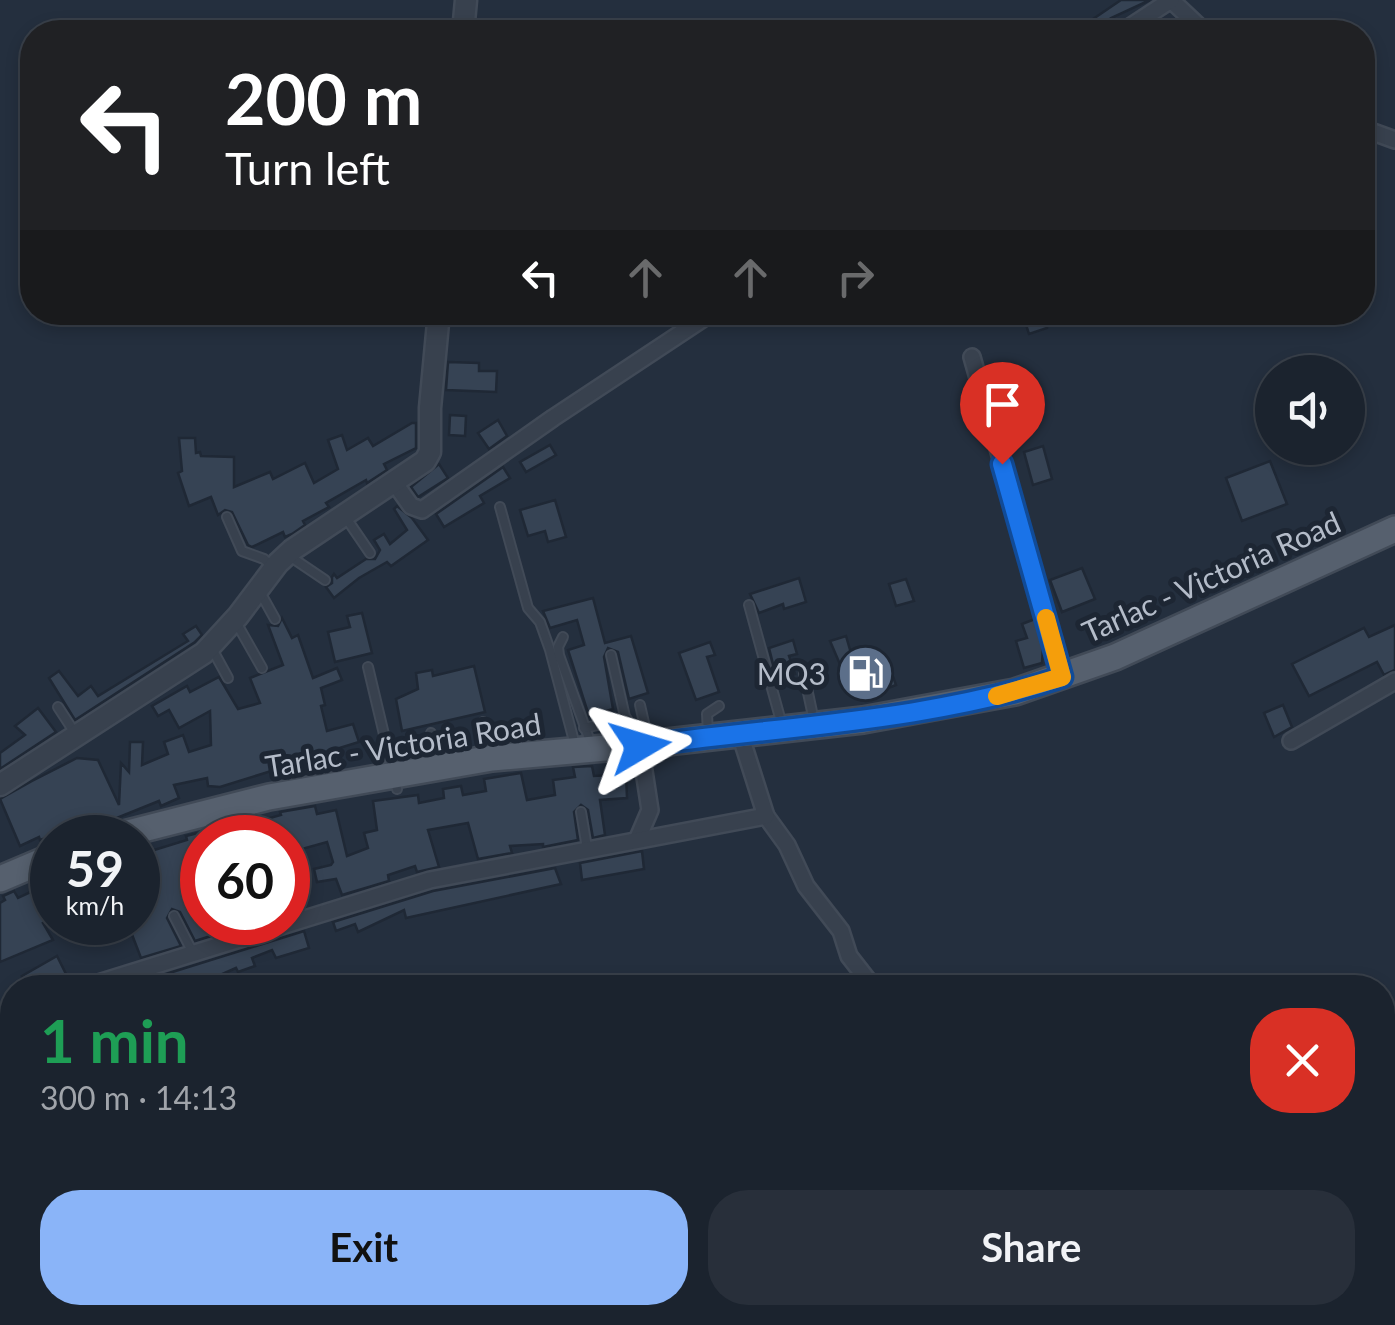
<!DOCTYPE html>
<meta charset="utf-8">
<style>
body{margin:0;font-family:Lato,sans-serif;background:#282f3a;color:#f1f3f6;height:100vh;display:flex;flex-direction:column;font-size:38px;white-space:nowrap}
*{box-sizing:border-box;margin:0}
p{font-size:32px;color:#a0a4aa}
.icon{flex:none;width:55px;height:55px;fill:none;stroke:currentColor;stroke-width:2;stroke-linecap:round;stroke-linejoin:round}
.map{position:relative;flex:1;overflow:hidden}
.drawer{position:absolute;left:0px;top:975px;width:1395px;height:350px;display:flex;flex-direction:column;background:#1b232e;border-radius:40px 40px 0 0;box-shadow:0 5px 15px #0003,0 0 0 2px #39404a}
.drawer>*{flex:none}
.banner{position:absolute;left:20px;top:20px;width:1355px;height:305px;border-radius:40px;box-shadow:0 5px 15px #0003,0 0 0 2px #39404a;background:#202124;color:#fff;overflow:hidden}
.buttons{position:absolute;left:1255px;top:355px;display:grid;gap:20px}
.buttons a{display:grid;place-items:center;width:110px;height:110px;border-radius:50%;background:#1b232e;box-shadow:0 5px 15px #0003,0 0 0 2px #39404a;font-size:50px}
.speed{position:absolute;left:30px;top:815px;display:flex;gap:20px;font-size:50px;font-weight:700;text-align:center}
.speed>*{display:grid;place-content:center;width:130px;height:130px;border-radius:50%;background:#1b232e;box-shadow:0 5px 15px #0003,0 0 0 2px #39404a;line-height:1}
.speed small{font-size:25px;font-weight:400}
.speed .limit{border:15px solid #d22;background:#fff;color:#111}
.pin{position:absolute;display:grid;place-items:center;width:85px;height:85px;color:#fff;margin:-102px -42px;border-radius:50% 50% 50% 0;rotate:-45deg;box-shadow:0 0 10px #0007}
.pin .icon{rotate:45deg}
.me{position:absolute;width:110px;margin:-55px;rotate:83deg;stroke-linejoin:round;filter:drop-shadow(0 0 8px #0008)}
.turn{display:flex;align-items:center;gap:35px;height:210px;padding:0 40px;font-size:45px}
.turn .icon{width:130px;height:130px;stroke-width:2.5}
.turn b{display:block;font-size:70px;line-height:85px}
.lanes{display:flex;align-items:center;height:95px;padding:0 40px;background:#0003;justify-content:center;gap:50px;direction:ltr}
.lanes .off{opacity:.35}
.round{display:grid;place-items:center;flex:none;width:105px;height:105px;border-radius:40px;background:#282f3a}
.headline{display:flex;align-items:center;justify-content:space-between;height:170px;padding:0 40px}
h1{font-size:60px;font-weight:700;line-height:75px;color:#1e9e55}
.action{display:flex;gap:20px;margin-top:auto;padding:20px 40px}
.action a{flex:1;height:115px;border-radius:40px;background:#8ab4f8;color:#111;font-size:40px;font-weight:700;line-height:115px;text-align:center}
.action a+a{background:#282f3a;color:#f1f3f6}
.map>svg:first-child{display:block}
</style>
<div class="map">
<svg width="1395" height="1325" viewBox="0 0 1395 1325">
<rect width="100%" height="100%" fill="#242f3e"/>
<g fill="#364354" stroke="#1f2835" stroke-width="2.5">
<path d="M1121,0H1150L1111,18L1114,24L1111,32H1074Z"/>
<path d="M1043,312L1047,328L1029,334L1024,318Z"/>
<path d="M448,362L479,363V371H497L496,392L446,390Z"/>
<path d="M450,415L466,416L465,436L449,435Z"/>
<path d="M498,420L507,436L489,449L478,433Z"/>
<path d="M412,423H416V448L384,464L387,470L367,483L366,480L326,503L329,507L303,521L305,525L292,534L285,537L283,532L252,547L248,545L232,512L225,510L218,515L211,497L189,506L178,473L182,471L179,438H195L196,453L200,452L201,456L234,457V487L270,472L273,479L305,463L314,483L338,469L328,440L342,435L347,450L368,438L373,446Z"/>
<path d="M550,445L556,455L526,472L520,462Z"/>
<path d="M1043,446L1052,479L1033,485L1024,452Z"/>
<path d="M1270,461L1287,504L1242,521L1226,478Z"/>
<path d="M439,464L448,478L418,497L411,487Z"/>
<path d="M503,467L510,478L480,496L484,503L444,527L436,514Z"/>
<path d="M555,500L566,537L548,542L545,531L528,536L520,510Z"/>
<path d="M397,506L412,518L428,540L391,566L387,562L359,578L334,598L326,587L332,583V577L334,574L337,578L366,559H375L380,550L374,540L384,534L390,544L407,530L394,509Z"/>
<path d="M1082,568L1095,599L1062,612L1050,580Z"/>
<path d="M799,578L806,602L784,609L783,604L759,613L750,594Z"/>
<path d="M906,579L914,601L896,606L889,584Z"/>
<path d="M593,598L605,643L631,636L648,693L629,699L618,652L608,648L604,657L613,709L589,716L568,650L584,645L577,620L550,628L543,611Z"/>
<path d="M362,613L372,653L335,662L328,632L350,627L347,616Z"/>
<path d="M282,618L292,638L298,635L313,678L337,668L342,680L321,688L325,705L321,706L327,731L353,724L359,742L336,749L342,768L287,777L284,767L220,787L208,786L207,778L174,785L179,798L161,806L159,801L97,826L95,823L40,840L39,837L20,846L0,799L32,781L77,758L98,760L119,805L121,763L129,772L130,742H143L142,765L168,754L164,742L183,735L189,752L211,745L210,711L179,728L169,710L158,716L152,706L187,686L190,692L219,677L238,709L260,703L250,678L283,665L268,625L278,626Z"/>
<path d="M1035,619L1043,646L1042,663L1024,668L1016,641L1027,638L1022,624Z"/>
<path d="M1395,625V670L1384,675L1377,662L1309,696L1292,664L1364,628L1369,637Z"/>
<path d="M196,626L202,635L195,642L75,720L49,678L59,671L78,696L91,686L98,696L188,641L183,634Z"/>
<path d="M846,636L853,660L867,655L875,677L891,671L896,685L865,697L861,686L851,690L830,641Z"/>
<path d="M793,640L797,654L789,656L795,674L777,680L769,648Z"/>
<path d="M710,642L715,655L707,657L719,692L696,700L679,653Z"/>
<path d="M474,666L485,712L402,731L396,699L418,689L416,673L432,670L433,676Z"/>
<path d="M1283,705L1292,727L1274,737L1264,713Z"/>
<path d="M38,708L56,732L0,769V753L25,735L15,726Z"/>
<path d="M592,766L594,776L626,774L627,798L600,800L605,835L593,838L588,810L581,805L574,812L578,840L543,847V844L510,846L512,853L478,859L468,823L428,830L439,867L417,872L415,866L388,875L389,881L342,895L336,879L317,882L314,869L331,865L333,862L327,842L298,850L305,873L291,876L288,838H217L216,833L281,815L280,812L315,806L317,814L336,810L347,856L368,848L364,833L377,830L373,801L418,795L419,803L444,798L443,789L461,786L463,795L486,791L484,779L521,773L527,800L555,795L553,780L575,777L573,767Z"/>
<path d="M202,832V922H255L195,941L180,912L172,909L167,918L181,946L141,958L131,932L107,942L103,934L88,941L82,926L92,922H138V855L187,840L186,836Z"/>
<path d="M642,851L644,869L582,880L580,863Z"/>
<path d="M555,868L561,884L406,918L404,910L358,932L355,924L336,931L333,922L433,891Z"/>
<path d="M52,882V899L41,903L49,920L43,923L53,940L0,962V903L5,900L3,896L14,891L18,898Z"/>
<path d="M304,931L309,948L276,958L272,950L252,958L255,966L238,972L236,968L191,988H152L166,974Z"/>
<path d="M57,956L69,980L87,975L74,980L71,988H28L22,976Z"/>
</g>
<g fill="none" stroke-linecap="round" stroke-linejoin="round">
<defs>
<g id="service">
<path d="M500,507L528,608L540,622L550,650L575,745"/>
<path d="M344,515L370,553"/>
<path d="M227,517L242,551L264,559L274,568"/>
<path d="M288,555L325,580"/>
<path d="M260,592L275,619"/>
<path d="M749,605L782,725"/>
<path d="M237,624L262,668"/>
<path d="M563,637L558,647L559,655L591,744"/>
<path d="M211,647L228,678"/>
<path d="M611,655L631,743"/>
<path d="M368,667L397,789"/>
<path d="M804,674L814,721"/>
<path d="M640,705L648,740"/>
<path d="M58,707L75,733"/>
<path d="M483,722L491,754"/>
<path d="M584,728L627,719"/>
<path d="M431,733L437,764"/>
<path d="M708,733L707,714L719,706"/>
<path d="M581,812L587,848"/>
<path d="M174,916L193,953"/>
</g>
<g id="minor">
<path d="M1171,0L1205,32"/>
<path d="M1122,32L1171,0"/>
<path d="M1362,128L1395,140"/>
<path d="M972,357L1063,677"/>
<path d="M394,482L411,506L422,510L553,418L713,312"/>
<path d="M1291,741L1395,681"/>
<path d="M766,816L787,845L806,886L841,931L849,956L874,988"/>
<path d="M638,838L650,810L640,745"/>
<path d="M82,988L430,880L766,816L740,734"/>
</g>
<g id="tertiary">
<path d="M463,32L466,0"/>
<path d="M0,785L204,653L238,616L278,563L292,550L425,461L430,452V408L439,312"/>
</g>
<g id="primary">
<path d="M108,838L269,797L492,758L640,745L863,720L1015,692L1115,657L1395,529"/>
<path d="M0,879L52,857"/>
</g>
</defs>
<use href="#service" stroke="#414a57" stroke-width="12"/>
<use href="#minor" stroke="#414a57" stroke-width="20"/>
<use href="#tertiary" stroke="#414a57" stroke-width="25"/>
<use href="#primary" stroke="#414a57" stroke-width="30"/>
<use href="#service" stroke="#38414e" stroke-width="8"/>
<use href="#minor" stroke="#38414e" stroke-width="15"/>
<use href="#tertiary" stroke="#38414e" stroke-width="20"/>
<use href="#primary" stroke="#56606e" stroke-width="25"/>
</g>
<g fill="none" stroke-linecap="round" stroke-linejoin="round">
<defs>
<path id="route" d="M640,746C781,726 927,722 1062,677L1002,464"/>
</defs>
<use href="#route" stroke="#114b97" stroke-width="25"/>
<use href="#route" stroke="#1a73e8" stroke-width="18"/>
<path stroke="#f59e0b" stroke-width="18" d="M997,696L1062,677L1046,618"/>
</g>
<defs>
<symbol id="fuel-disc" viewBox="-11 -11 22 22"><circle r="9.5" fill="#5c6f8a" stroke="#1d2633"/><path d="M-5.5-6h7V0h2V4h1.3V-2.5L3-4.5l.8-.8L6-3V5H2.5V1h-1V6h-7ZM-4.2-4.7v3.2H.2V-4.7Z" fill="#fff"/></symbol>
</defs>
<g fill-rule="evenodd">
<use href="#fuel-disc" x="834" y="642" width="63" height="63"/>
</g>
<g text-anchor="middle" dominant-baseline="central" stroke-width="10" stroke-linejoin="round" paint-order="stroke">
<g font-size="30" fill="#b4bcc9" stroke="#1d2633">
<text transform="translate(1211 576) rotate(-24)">Tarlac - Victoria Road</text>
<text transform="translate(403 744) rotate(-9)">Tarlac - Victoria Road</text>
</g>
<g font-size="30" fill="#b4bcc9" stroke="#1d2633" text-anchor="end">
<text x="826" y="673">MQ3</text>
</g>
</g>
</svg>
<div class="buttons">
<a><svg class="icon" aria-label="sound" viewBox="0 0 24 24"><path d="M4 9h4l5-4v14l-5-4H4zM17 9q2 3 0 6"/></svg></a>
</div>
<div class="speed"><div>59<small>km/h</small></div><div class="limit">60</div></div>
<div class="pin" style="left:1002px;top:464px;background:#d93025"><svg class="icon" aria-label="arrive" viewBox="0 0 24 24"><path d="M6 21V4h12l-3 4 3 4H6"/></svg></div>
<svg class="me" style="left:640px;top:746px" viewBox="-20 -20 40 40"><path d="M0-17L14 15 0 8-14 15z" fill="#1a73e8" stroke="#fff" stroke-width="4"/></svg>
<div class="banner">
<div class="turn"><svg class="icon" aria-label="left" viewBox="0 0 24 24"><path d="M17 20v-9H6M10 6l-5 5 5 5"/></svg><div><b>200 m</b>Turn left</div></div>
<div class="lanes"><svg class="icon" aria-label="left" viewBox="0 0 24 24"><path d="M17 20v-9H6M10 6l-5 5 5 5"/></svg><svg class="icon off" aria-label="ahead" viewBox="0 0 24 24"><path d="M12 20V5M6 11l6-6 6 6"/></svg><svg class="icon off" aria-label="ahead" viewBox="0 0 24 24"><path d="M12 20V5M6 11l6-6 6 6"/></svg><svg class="icon off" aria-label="right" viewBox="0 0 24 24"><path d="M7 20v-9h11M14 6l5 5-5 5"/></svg></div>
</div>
<section class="drawer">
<div class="headline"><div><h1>1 min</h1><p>300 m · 14:13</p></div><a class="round" style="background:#d93025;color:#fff"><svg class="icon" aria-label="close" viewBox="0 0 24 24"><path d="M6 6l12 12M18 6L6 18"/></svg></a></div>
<div class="action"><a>Exit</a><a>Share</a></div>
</section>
</div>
